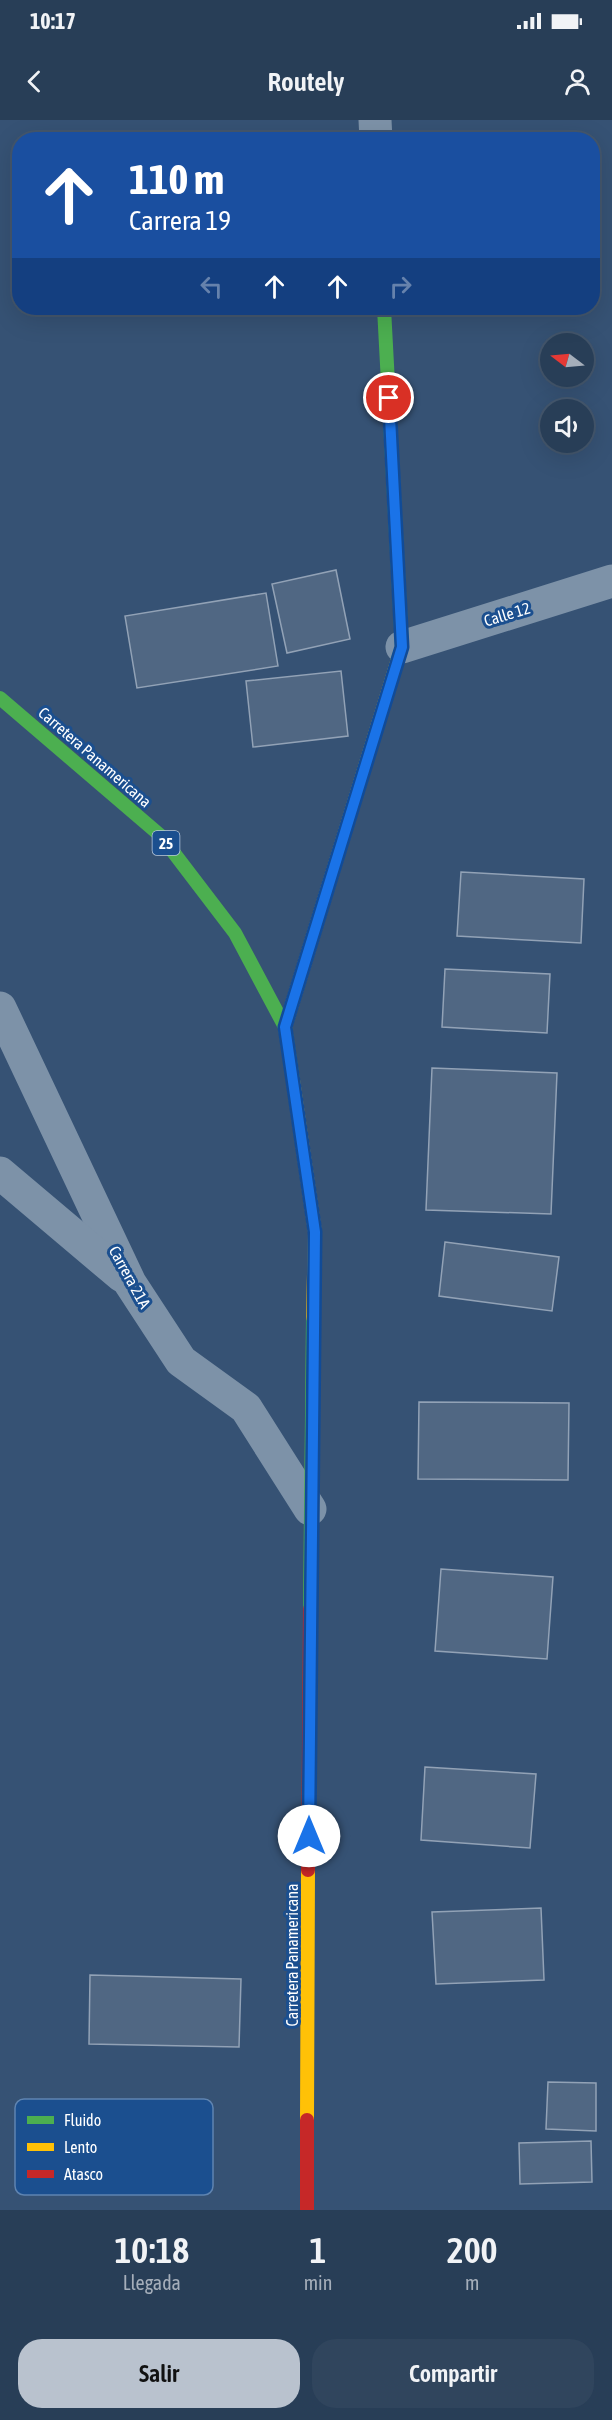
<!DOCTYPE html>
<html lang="es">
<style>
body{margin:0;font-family:"Asap Condensed",sans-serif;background:#30455d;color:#f1f3f6;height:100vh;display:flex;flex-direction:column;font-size:22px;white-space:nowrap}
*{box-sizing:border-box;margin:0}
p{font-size:20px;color:#a5aeba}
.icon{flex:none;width:33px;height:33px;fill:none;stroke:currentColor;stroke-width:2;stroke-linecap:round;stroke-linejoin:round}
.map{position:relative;height:2090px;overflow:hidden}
.sheet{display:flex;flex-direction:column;background:#283e57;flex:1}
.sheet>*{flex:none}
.hud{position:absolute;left:12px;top:12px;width:588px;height:183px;border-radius:24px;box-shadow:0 6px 24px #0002,0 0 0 2px #44576d;background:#1a4fa0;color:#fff;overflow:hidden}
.needle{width:39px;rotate:286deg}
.buttons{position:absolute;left:540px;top:213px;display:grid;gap:12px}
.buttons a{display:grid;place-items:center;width:54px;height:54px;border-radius:50%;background:#283e57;box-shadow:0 6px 24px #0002,0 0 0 2px #44576d;font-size:30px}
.pin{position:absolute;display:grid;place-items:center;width:51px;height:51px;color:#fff;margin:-26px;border:3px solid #fff;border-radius:50%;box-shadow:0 2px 6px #0007}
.me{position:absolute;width:66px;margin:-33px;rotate:0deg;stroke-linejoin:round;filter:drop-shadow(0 0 4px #0008)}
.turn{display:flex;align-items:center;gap:21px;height:126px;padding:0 18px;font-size:27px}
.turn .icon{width:78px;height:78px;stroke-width:2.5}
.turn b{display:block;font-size:42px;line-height:51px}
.lanes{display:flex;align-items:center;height:57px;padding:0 18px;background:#0003;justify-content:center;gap:30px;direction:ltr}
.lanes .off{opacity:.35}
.eta{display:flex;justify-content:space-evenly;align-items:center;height:102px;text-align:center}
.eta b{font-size:36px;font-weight:600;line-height:42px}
.button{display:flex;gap:12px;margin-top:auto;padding:12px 18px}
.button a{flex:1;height:69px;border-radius:24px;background:#b9c2ce;color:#111;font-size:24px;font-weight:600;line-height:69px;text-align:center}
.button a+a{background:#30455d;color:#f1f3f6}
.status{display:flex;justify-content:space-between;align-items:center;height:42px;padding:0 30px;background:#283e57;direction:ltr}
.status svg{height:16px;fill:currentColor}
header{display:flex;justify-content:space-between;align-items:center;height:78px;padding:0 18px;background:#283e57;font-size:27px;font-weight:600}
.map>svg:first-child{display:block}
</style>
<div class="status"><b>10:17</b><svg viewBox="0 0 49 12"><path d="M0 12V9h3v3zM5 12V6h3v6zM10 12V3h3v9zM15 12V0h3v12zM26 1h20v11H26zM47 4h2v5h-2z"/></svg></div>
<header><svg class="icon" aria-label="back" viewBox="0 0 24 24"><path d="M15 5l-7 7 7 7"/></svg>Routely<svg class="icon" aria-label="person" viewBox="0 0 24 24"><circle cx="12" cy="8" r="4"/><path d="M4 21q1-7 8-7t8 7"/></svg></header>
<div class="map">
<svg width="612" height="2090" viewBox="0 0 612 2090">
<rect width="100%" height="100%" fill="#365274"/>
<g fill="#506783" stroke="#92a2b6" stroke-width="1.5">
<path d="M336,450L350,519L287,533L272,464Z"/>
<path d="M266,473L278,546L137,568L125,496Z"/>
<path d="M341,551L348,616L253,627L246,561Z"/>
<path d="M461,752L584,759L581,823L457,816Z"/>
<path d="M445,849L550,854L547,913L442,907Z"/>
<path d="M432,948L557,953L551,1094L426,1090Z"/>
<path d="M445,1122L559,1137L552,1191L439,1176Z"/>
<path d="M419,1282L569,1283L568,1360L418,1359Z"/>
<path d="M441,1449L553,1457L547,1539L435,1531Z"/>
<path d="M425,1647L536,1654L530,1728L421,1720Z"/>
<path d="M541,1788L544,1860L436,1864L432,1792Z"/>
<path d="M90,1855L241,1859L239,1927L89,1924Z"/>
<path d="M548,1962L596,1963V2011L546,2009Z"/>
<path d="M591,2021L592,2062L520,2064L519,2023Z"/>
</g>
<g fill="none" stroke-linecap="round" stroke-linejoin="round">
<g stroke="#7d92a8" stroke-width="33">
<path d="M375,0L376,20"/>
<path d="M402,527L612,461"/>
<path d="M0,888L130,1163L181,1241L246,1288L310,1389"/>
<path d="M0,1053L122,1156"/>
</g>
<g stroke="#4caf50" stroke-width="14">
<path d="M384,188L402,527L397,542"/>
<path d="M0,578L161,716L235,813L285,907L293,960"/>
<path d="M310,1489L313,1197"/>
</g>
<g stroke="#ffc107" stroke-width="14">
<path d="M285,907L397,542"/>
<path d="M293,960L315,1112L313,1197"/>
<path d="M307,2000L308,1750"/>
</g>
<g stroke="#c62828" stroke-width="14">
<path d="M308,1750L310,1489"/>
<path d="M307,2090V2000"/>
</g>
</g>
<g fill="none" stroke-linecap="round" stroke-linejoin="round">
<defs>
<path id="route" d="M309,1716L315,1112L285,907L402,527L389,278"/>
</defs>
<use href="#route" stroke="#114b97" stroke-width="15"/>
<use href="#route" stroke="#1a73e8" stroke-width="10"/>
</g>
<g text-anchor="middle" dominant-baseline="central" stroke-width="6" stroke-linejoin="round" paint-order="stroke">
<rect fill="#1b4f8f" stroke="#bbcadd" stroke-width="1.5" x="152.5" y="711" width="27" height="24" rx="4.5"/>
<g font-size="15" font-weight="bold" fill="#fff">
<text x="166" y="723">25</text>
</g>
<g font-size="16" fill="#fff" stroke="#1b4f8f">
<text transform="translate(507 494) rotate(-17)">Calle 12</text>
<text transform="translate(95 637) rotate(41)">Carretera Panamericana</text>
<text transform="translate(130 1157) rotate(61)">Carrera 21A</text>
<text transform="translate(292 1835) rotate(-90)">Carretera Panamericana</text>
</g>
</g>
<rect x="15" y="1979" width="198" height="96" rx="9" fill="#1b4f8f" stroke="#5f84b1" stroke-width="1.5"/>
<rect x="27" y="1996" width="27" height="8" fill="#4caf50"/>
<rect x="27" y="2023" width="27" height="8" fill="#ffc107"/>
<rect x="27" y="2050" width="27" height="8" fill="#c62828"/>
<g font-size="16" fill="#fff">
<text x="64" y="2006">Fluido</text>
<text x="64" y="2033">Lento</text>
<text x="64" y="2060">Atasco</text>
</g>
</svg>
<div class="buttons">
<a><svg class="needle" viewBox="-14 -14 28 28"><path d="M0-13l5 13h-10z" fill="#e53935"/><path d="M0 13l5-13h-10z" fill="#a5aeba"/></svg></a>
<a><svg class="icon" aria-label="sound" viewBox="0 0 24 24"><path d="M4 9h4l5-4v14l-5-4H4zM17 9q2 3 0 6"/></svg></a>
</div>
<div class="pin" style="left:389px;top:278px;background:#d93025"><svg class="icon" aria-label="arrive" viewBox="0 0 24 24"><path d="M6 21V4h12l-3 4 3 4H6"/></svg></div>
<svg class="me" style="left:309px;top:1716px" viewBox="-20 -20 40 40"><circle r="19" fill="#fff"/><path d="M0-13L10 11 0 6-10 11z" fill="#1a73e8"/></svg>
<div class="hud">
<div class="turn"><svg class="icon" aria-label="ahead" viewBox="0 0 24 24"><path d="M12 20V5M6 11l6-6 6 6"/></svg><div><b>110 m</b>Carrera 19</div></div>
<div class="lanes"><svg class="icon off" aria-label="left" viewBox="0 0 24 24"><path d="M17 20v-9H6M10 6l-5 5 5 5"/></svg><svg class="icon" aria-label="ahead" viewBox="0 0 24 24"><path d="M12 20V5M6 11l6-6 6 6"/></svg><svg class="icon" aria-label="ahead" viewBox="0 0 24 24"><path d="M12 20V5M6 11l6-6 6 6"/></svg><svg class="icon off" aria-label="right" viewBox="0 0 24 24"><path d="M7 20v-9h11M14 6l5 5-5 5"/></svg></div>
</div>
</div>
<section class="sheet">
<div class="eta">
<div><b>10:18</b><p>Llegada</p></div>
<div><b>1</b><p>min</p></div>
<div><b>200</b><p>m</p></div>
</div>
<div class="button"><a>Salir</a><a>Compartir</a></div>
</section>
